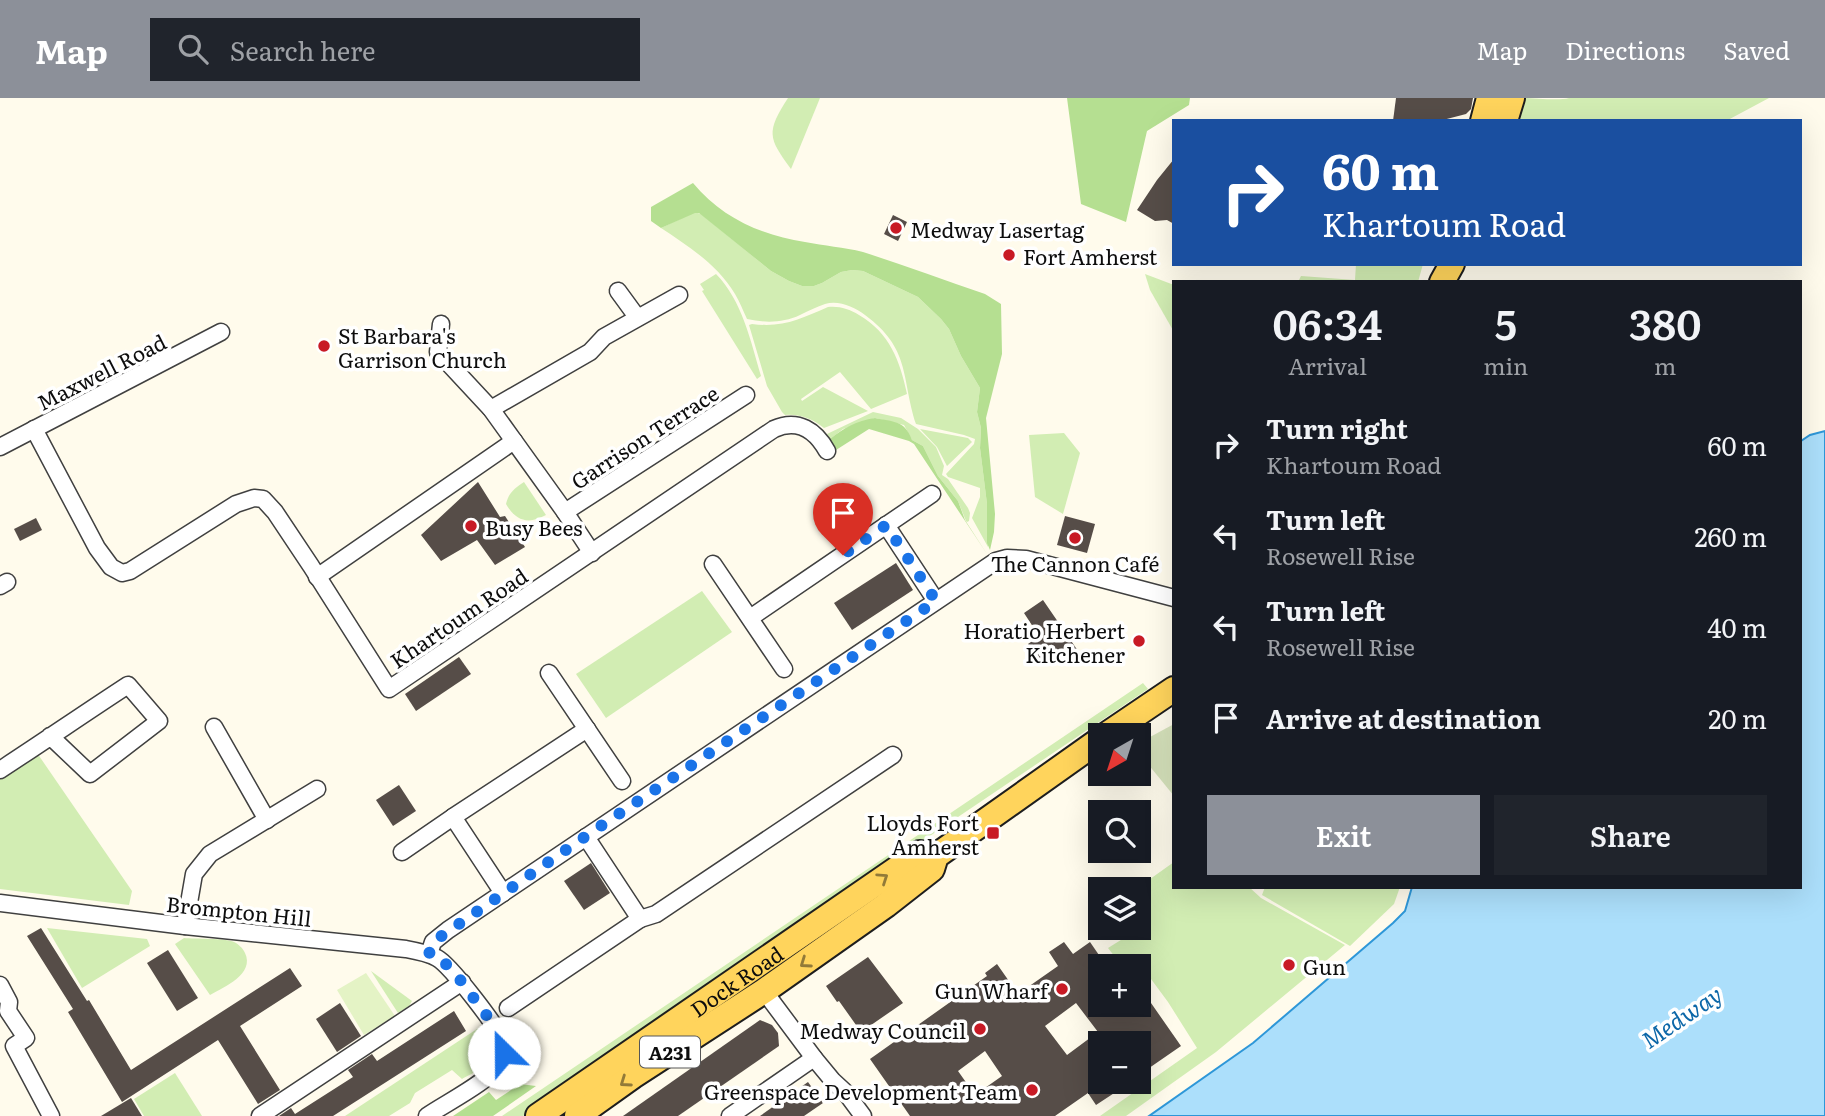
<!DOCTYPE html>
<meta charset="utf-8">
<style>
body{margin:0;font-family:Literata,serif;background:#20242c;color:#f1f3f6;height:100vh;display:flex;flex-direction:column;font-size:26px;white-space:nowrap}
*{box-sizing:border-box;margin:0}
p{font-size:23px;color:#9ea1a6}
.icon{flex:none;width:38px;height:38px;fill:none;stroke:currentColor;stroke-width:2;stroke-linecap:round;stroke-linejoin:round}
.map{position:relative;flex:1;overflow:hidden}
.details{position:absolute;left:1172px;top:182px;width:630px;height:609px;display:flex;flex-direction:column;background:#171b24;border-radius:0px;box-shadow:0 7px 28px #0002}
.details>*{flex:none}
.guide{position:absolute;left:1172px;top:21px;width:630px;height:147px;border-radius:0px;box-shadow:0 7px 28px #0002;background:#1a4fa0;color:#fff;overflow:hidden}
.needle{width:46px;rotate:219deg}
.buttons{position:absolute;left:1088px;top:625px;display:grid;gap:14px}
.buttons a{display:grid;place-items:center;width:63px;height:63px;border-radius:0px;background:#171b24;box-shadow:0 7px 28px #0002;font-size:35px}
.pin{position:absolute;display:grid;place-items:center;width:60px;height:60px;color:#fff;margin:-72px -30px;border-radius:50% 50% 50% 0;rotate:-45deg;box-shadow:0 0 7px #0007}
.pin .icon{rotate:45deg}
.me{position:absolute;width:77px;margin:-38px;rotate:337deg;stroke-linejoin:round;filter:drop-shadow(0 0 5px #0008)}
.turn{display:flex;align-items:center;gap:24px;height:147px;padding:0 35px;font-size:32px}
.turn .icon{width:91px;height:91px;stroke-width:2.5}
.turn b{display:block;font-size:49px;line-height:60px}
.eta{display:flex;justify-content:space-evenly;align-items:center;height:119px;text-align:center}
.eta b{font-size:42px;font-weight:600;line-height:49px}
.primary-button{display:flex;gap:14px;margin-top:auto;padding:14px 35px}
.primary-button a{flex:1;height:80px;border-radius:0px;background:#8c9099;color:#fff;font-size:28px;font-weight:600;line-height:80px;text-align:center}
.primary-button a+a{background:#20242c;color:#f1f3f6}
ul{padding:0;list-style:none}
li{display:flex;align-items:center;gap:21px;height:91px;padding:0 35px}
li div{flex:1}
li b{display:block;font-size:26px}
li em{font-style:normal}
header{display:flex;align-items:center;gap:42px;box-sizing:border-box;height:98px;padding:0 35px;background:#8c9099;color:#fff}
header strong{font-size:33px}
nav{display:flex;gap:38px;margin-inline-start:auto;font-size:24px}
.search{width:490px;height:63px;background:#20242c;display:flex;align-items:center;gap:18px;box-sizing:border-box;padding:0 24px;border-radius:0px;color:#9ea1a6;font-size:26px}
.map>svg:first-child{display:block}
</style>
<header>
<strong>Map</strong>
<div class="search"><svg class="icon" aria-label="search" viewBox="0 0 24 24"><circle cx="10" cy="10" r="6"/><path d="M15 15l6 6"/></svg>Search here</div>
<nav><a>Map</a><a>Directions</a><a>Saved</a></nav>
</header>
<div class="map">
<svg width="1825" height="1018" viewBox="0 0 1825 1018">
<rect width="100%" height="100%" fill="#fffbec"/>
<g fill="#d2edb3">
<path d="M788,0H820L791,71C768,40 766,34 788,0Z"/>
<path d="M1523,0C1535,0 1559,3 1569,0H1769L1726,23H1516Z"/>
<path d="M695,114L701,116L771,173L789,183L802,188H814L822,185L841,174L852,172L863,173L918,199L941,221L949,231L961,258L980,290L977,314L981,330L980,350L987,406L988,449L972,420L980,399V390L948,379L946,376L974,346L975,341L964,337L916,326C901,279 911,251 865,217C854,209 839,202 825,206C816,209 808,213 800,217C783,225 765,225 747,221C743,213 740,204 735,196C718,167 688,148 661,130Z"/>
<path d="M1356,166H1423L1418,184H1298L1301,178L1355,182Z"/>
<path d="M716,176C742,202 751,244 761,278L757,281L702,193L704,192L700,186Z"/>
<path d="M1145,176L1174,187V234L1150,192Z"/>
<path d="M828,209C840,208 849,211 859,217C890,235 900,263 907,296L871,311L840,274L801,301L802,303L823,289L868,313L824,330C812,321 801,316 785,317L782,314L767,288L749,227L752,226C783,230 800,221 828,209Z"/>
<path d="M873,314L901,320L918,331L936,349L944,368L942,377L948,381L968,410L970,415L969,423L967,424L966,423L958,403L938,378L923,348L912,342L904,327L875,320L843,331L830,341L827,336Z"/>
<path d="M920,331L968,340L972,344L947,368L937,349Z"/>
<path d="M1064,335L1080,355L1063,416L1035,399L1029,337Z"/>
<path d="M524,384L546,417C528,427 516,423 506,406C509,394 515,390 524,384Z"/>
<path d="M702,493L732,534L606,620L576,576Z"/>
<path d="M1143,585L1148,591L734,870L523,1018H502Z"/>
<path d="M35,652L132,793L129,807L0,791V675Z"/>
<path d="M1174,764V789H1249L1261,800L1345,847L1216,954L1126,1018H1100L1197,950L1168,904L1151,881L1139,890V868H1122L1108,850L1145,827L1139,818V791H1136Z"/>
<path d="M1265,789H1400L1394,806L1350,848L1262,797Z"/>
<path d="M47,830L147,841L150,848L82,890Z"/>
<path d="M184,840C195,841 225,840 234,844C238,846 243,850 245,855C255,876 224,889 210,897L175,846Z"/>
<path d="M371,873L412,903L409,908L398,915Z"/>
<path d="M480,929C483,936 488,943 490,950C494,966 473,975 462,981L452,972L415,995L410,1005L389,1018H345Z"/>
<path d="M175,975L202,1018H144L134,1001Z"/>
</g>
<g fill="#b5df91">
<path d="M1067,0H1190L1189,7L1147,33L1126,124L1081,106Z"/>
<path d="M693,85C722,120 761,137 805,144C824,148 844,149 863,154C904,167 944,182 985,196L1001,206L1002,256L986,320L995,416L994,434L990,452L987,445V406L980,350L981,330L977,314L980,290L961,258L949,231L941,221L918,199L863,173L852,172L841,174L822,185L814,188H802L789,183L771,173L699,115H695L661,130L651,123V109Z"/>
<path d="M875,320C893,324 905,322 912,342L923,348L938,378L958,403L965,422L987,456L914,346L909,343L869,331L836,352L830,341C844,330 856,323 875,320Z"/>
<path d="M520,986L536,988L493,1018H453L489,994L496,1002Z"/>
</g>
<path fill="#d7e3bc" d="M1174,626V698L1139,655V645Z"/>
<path fill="#e4f3c5" d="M366,875L395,918L364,937L337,892Z"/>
<path fill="#acdffb" stroke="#2e97d8" stroke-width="2" d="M1825,333V1018H1149L1253,945L1393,825L1405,813L1412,789H1801V343L1810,337Z"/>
<g fill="#564d48" fill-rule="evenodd">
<path d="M1396,0H1473L1471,11L1466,16L1439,23H1393Z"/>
<path d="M1174,61V126L1167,122L1155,123L1137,112L1157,82Z"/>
<path d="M893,117L907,124L898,143L884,136Z"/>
<path d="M478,384L500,419L505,418L525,449L495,467L477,442L441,463L421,437Z"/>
<path d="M1065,418L1095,426L1087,455L1057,447Z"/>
<path d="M36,420L42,432L20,443L14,431Z"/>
<path d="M896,465L913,492L852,532L834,505Z"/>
<path d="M1043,502L1078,553L1058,567L1050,561L1041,567L1028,546L1039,538L1024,515Z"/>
<path d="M459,559L471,576L416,613L405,596Z"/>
<path d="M399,687L416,713L393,728L376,702Z"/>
<path d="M591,765L610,795L584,812L564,783Z"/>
<path d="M41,830L87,903L89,902L131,972L290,870L302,888L240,928L280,992L258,1006L218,942L122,1004L68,914L73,911L27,838Z"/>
<path d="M1064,844L1073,856L1090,844L1101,860V906H1133L1138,914L1151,905L1181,948L1139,977V945H1101V984H1131L1096,1007L1088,995L1055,1018H910L870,961L987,878L985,875L997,866L1018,896L1058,868L1049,854ZM1076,905L1098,934L1067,957L1045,928ZM985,953L1002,978L975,997L958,973Z"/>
<path d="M168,852L198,900L177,913L147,865Z"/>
<path d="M868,859L903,905L861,934L839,903L837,904L826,888Z"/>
<path d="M340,905L361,938L337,954L316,921Z"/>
<path d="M454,913L466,933L333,1018H279L291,1010L295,1016L353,979L348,972L372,956L377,963Z"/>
<path d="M760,922L772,927L778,935L779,948L678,1018H623Z"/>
<path d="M808,984L823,1005L804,1018H760Z"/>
<path d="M131,1000L142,1018H101Z"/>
</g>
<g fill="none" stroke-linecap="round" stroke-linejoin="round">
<defs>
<g id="street">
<path d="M618,193L637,219"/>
<path d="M441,226L438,254L491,311L514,343"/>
<path d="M491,311L590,254L604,239L679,197"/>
<path d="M34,331L97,450L111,469L122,475L130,473L236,406L254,400L263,401L275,414L311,468L389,591L774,331C798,320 816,333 827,353"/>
<path d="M0,349L221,234"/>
<path d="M565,414L746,297"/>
<path d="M886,427L936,503"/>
<path d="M713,466L784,571"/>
<path d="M317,479L514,343L565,414L592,455"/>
<path d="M0,488L7,484"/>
<path d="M750,520L932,396"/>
<path d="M549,575L622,683"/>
<path d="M214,629L267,722"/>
<path d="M0,672C43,644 85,615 128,587L159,623L90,676L50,638"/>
<path d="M453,719L587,631"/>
<path d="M402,754L453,719L503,795"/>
<path d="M0,805L185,828L406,851C417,853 428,855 437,860C450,867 499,930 503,944C505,951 503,959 500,965C492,982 444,1006 427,1018"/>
<path d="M640,821L656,816L893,657"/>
<path d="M185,828L194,776L210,756L317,691"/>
<path d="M429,856L433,844L448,832L996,463L1007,460L1026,461L1174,500"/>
<path d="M0,887L9,904L8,913L26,940L14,948L51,1018"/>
<path d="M764,893L814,960L833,983L846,995L863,1018"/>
<path d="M508,910L640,821L586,739"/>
<path d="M260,1018L462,884"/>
<path d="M730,1018L814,960"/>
</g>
<g id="primary">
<path d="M1483,23L1489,0"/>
<path d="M1505,23L1512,0"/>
<path d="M1442,184L1452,166"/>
<path d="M1106,637L1174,591"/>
<path id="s1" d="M538,1018L920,755L936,758"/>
<path d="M577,1018L633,978L764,893L886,807L932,771L936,758L1101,641"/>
</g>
</defs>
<use href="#street" stroke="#404040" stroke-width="19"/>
<use href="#primary" stroke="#1e1e1e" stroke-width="28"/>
<use href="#street" stroke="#fff" stroke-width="16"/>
<use href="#primary" stroke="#ffd45c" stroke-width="24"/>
</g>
<defs><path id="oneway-chevron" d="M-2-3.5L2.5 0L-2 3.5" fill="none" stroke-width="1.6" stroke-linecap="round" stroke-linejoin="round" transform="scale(1.75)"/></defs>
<g stroke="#927a38">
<use href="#oneway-chevron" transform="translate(883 780) rotate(-34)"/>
<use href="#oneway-chevron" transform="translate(805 865) rotate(145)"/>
<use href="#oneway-chevron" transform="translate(625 984) rotate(145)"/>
</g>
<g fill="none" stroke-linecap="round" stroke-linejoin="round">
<path stroke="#1a73e8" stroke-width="12" stroke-dasharray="0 21.6" d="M504,955V945L496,930L458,879L443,863L429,856L433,844L586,738L936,503L886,427L843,457"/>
</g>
<g fill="#c81a25" stroke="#fff" stroke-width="2.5">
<circle cx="896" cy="130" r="7"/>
<circle cx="1009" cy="157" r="7"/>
<circle cx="324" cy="248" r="7"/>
<circle cx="471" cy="428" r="7"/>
<circle cx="1075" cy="440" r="7"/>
<circle cx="1139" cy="543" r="7"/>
<rect x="986" y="728" width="14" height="14" rx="3.5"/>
<circle cx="1289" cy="867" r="7"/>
<circle cx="1062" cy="891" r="7"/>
<circle cx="980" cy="931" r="7"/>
<circle cx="1032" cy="992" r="7"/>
</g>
<g text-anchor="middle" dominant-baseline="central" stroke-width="7" stroke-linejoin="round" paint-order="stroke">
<rect fill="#fff" stroke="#565656" stroke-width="2" x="640" y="938.5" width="60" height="31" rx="5"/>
<g font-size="19" font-weight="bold" fill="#0d0d0d">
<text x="670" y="954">A231</text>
</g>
<g font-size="21" fill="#0d0d0d" stroke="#fff" text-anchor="start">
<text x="910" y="130">Medway Lasertag</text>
<text x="1023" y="157">Fort Amherst</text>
<text x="338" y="236">St Barbara's<tspan x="338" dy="24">Garrison Church</tspan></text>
<text x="485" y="428">Busy Bees</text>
<text x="1075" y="464" text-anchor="middle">The Cannon Café</text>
<text x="1125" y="531" text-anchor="end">Horatio Herbert<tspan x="1125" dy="24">Kitchener</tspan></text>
<text x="979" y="723" text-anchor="end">Lloyds Fort<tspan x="979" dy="24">Amherst</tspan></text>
<text x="1303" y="867">Gun</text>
<text x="1048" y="891" text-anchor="end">Gun Wharf</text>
<text x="966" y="931" text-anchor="end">Medway Council</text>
<text x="1018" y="992" text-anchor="end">Greenspace Development Team</text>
</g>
<g font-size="21" fill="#0d0d0d" stroke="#fff">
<text transform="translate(101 273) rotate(-27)">Maxwell Road</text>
<text transform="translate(644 338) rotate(-33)">Garrison Terrace</text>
<text transform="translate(458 519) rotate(-34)">Khartoum Road</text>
<text transform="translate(239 812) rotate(6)">Brompton Hill</text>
<text stroke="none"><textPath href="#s1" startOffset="240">Dock Road</textPath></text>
</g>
<g font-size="23" font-style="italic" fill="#0c67a8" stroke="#fff">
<text transform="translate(1681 918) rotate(-34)">Medway</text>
</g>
</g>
</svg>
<div class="buttons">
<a><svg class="needle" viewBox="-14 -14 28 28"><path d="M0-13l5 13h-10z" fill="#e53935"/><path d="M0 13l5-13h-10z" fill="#9ea1a6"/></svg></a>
<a><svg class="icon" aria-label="search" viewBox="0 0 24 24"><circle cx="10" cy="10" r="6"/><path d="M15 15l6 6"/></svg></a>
<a><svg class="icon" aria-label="layers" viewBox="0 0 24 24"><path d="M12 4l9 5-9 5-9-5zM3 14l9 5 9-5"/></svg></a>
<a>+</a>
<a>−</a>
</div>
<div class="pin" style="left:843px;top:457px;background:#d93025"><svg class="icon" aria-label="arrive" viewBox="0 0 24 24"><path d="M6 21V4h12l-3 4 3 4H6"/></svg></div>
<svg class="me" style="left:504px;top:955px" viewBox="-20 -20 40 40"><circle r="19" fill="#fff"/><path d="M0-13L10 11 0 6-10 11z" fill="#1a73e8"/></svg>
<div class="guide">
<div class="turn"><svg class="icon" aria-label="right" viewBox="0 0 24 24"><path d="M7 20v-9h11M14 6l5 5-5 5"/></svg><div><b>60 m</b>Khartoum Road</div></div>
</div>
<section class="details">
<div class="eta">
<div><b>06:34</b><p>Arrival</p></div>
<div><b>5</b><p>min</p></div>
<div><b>380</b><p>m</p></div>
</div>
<ul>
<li><svg class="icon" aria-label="right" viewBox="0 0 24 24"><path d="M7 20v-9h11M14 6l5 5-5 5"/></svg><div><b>Turn right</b><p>Khartoum Road</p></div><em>60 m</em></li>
<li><svg class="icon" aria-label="left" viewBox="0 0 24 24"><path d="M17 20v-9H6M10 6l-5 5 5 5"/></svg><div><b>Turn left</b><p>Rosewell Rise</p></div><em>260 m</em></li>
<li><svg class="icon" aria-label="left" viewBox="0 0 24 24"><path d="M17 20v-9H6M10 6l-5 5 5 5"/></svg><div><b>Turn left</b><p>Rosewell Rise</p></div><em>40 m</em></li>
<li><svg class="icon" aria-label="arrive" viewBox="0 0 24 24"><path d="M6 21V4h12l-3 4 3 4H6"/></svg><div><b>Arrive at destination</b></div><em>20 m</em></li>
</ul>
<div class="primary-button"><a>Exit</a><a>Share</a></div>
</section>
</div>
